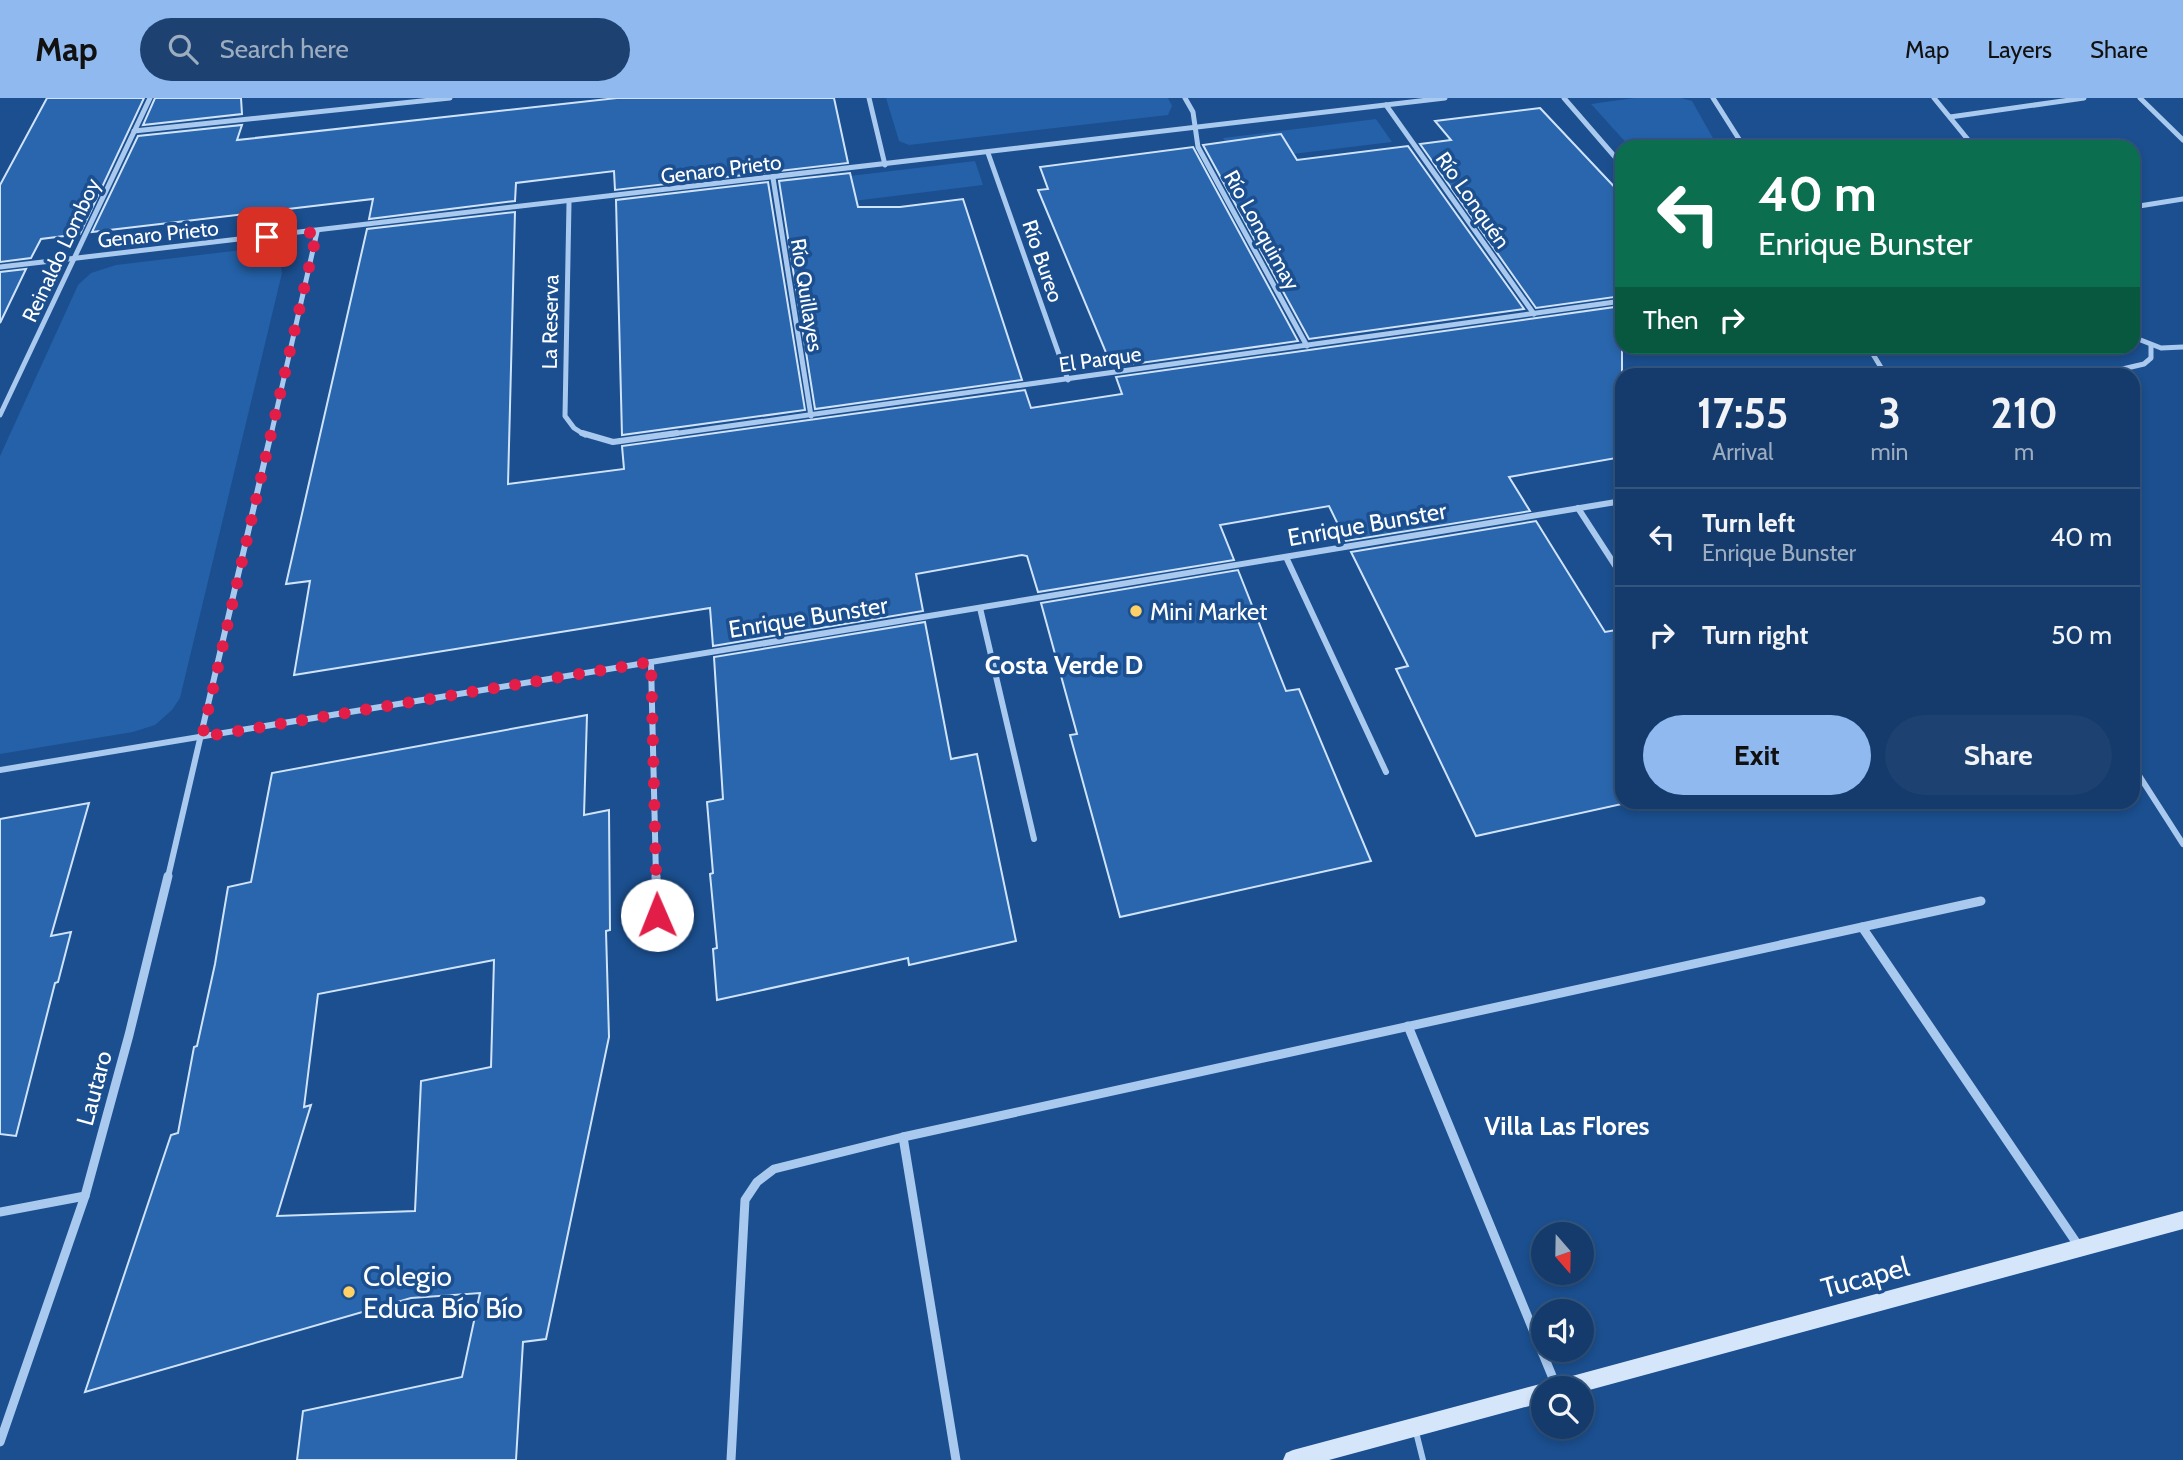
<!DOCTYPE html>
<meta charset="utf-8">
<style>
body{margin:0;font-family:Cabin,sans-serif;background:#1d4271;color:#f1f3f6;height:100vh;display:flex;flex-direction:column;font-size:26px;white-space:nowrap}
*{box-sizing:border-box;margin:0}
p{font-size:23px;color:#9dadc1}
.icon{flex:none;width:38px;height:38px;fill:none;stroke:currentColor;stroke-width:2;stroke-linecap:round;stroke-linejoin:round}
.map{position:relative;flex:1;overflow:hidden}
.drawer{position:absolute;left:1615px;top:270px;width:525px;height:441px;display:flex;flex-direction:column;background:#143b6b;border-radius:21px;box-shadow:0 4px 10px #0003,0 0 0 2px #33557e}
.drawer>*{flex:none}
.top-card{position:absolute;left:1615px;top:42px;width:525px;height:214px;border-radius:21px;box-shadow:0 4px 10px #0003,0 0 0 2px #33557e;background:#0b6e4f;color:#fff;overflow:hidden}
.needle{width:46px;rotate:160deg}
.buttons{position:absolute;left:1531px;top:1124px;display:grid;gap:14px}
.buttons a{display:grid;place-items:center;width:63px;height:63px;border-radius:50%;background:#143b6b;box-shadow:0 4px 10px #0003,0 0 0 2px #33557e;font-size:35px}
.pin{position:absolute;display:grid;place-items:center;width:60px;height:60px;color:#fff;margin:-30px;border-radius:14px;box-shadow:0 4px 10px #0006}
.me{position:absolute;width:77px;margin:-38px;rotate:359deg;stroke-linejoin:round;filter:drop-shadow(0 0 5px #0008)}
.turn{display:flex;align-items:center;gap:24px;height:147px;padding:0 28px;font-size:32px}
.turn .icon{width:91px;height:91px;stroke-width:2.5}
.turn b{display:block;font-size:49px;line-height:60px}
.then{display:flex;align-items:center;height:66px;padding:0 28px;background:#0003;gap:14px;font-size:26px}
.eta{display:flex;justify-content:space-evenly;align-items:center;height:119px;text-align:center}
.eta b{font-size:42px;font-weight:700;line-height:49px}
.action{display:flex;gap:14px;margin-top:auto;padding:14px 28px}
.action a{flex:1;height:80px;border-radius:42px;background:#90b9f0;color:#111;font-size:28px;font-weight:700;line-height:80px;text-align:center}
.action a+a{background:#1d4271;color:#f1f3f6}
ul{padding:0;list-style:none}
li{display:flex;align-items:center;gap:21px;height:98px;padding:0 28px;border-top:2px solid #33557e}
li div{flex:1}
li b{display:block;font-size:26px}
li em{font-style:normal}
header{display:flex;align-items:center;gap:42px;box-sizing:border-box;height:98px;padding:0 35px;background:#90b9f0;color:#111}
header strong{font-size:33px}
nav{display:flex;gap:38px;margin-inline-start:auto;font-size:24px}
.search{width:490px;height:63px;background:#1d4271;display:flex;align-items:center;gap:18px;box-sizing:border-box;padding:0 24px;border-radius:38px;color:#9dadc1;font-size:26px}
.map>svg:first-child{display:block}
</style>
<header>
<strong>Map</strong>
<div class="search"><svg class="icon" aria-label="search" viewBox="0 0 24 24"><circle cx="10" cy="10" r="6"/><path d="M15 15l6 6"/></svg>Search here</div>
<nav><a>Map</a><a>Layers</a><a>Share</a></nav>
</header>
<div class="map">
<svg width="2183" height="1362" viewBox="0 0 2183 1362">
<rect width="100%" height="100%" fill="#1b4f8f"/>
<g fill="#2461a8">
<path d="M886,0H1168L1172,8L1168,17L909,47L899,43Z"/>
<path d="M1634,0H1681L1692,3L1718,49H1630L1591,6Z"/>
<path d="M1376,21L1392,44L1236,63L1223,40Z"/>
<path d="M975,63L983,87L813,108L808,83Z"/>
<path d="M258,150L279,156L282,175L180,600L172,612L155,627L133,634L0,656V358L78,187L91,175L116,167Z"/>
</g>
<g fill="#2a66ad" stroke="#cfe3fa" stroke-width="2" fill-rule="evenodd">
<path d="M47,0H144L80,136L41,141L31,160L0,164V87Z"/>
<path d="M155,0H241L242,16L143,27Z"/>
<path d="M617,0H834L848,65L615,92L614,73L516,85L515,103L369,121L373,101L92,134L138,38L242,27L237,42Z"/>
<path d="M1540,10L1622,97V198L1536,210L1420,46L1451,42L1435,23Z"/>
<path d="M1281,36L1297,62L1408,48L1524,211L1309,241L1203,47Z"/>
<path d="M1193,49L1298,243L1112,269L1038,92L1048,91L1040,69Z"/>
<path d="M850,75L858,109H900L963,101L1022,282L815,311L779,83Z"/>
<path d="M768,84L805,312L622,337L616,102Z"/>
<path d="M515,114L508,386L624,371L622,348L1025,292L1031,310L1122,296L1116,279L1622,208V359L1509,379L1530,413L1346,443L1329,408L1220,427L1234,462L1038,494L1027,458L1022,457L916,476L923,513L713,548L710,510L294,577L310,483L286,486L367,131Z"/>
<path d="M26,171L0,225V174Z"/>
<path d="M1536,423L1605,534L1622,531V706L1476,738L1396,571L1408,568L1351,454Z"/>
<path d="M1238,472L1286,593L1299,591L1371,763L1120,819L1070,637L1077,636L1041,505Z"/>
<path d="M925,524L951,661L977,656L1016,843L909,867L908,860L717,902L713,851L717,850L710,776L713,775L707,704L723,701L714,559Z"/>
<path d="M587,617L584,717L609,712L610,832L606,833L609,939L546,1241L523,1244L516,1362H297L303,1313L462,1279L480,1195L411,1200L85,1294L171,1037L178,1035L194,949L197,948L215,866L228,789L251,784L272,675ZM494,862L491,969L421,983L415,1113L277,1118L311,1007L304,1009L318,896Z"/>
<path d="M89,705L51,838L71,834L58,884L55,885L16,1038L0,1036V721Z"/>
</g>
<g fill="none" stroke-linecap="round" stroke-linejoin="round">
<path stroke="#a9c9ee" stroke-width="6" d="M1416,1334L1423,1362"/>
<g stroke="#a9c9ee" stroke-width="5">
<path d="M869,0L885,67"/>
<path d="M1185,0L1193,14L1198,49L1307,248"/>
<path d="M1564,0L1622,67"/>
<path d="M1713,0L1744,49"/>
<path d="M1934,0L1974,49"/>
<path d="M2140,0L2183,42"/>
<path d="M1386,7L1534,216"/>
<path d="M1950,19L2084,0"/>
<path d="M134,33L450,0"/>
<path d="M988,55L1068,282"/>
<path d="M773,80L811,318"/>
<path d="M569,105L565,318L574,330L585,337"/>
<path d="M2133,109L2183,101"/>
<path d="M0,169L1445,0"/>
<path d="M2133,239L2161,250L2183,249"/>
<path d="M1868,248L1885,276"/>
<path d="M2101,276L2144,266L2151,260V248"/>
<path d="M0,317L150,0"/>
<path d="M271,337L317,134"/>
<path d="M665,337L1622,203"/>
</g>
<g stroke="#a9c9ee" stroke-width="6">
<path d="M582,335L613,344L677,335"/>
<path d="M1578,410L1622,478"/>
<path d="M1286,459L1386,674"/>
<path d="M980,510L1034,741"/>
<path d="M651,564L656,779"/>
<path d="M2133,668L2183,746"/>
<path d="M0,672L1622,403"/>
<path d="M168,779L271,335"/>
</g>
<g stroke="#a9c9ee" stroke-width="9">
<path d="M656,778L657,817"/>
<path d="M1862,829L2080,1150"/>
<path d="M1408,928L1557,1290"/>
<path d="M903,1039L956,1362"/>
<path d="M0,1114L85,1098"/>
<path d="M0,1344L85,1098L129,937L168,778"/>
<path d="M731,1362L745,1102L757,1084L774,1071L903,1039L1981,803"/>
</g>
<path fill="#d6e6fa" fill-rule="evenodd" d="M2183,1113V1131L1582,1294V1290H1544V1304L1329,1362H1283L1286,1355L1293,1352L1544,1285L1552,1290L1554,1283L1561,1281Z"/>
</g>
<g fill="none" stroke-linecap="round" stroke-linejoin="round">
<path stroke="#e11d48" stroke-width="12" stroke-dasharray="0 21.6" d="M267,139L317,134L202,639L651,564L657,817"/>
</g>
<g fill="#ffd166" stroke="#1b4f8f" stroke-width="2.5">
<circle cx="1136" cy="513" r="7"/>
<circle cx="349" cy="1194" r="7"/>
</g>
<g text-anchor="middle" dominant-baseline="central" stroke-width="7" stroke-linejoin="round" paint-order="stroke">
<g font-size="21" fill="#fff" stroke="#1b4f8f">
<text transform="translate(721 71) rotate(-7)">Genaro Prieto</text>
<text transform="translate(1473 102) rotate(55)">Río Lonquén</text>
<text transform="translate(1262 132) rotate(61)">Río Lonquimay</text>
<text transform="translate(158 136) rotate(-6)">Genaro Prieto</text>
<text transform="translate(61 152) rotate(-65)">Reinaldo Lomboy</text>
<text transform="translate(1043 163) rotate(71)">Río Bureo</text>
<text transform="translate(807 197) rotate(81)">Río Quillayes</text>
<text transform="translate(550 224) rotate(-89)">La Reserva</text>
<text transform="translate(1100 261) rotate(-8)">El Parque</text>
</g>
<g font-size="24" fill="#fff" stroke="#1b4f8f">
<text transform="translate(1367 426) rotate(-10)">Enrique Bunster</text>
<text transform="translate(808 519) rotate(-9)">Enrique Bunster</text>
<text transform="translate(94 990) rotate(-75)">Lautaro</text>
</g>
<g font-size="24" fill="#fff" stroke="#1b4f8f" text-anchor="start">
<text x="1150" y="513">Mini Market</text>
</g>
<g font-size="26" font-weight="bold" fill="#fff" stroke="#1b4f8f">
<text x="1064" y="567">Costa Verde D</text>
<text x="1567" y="1028">Villa Las Flores</text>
</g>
<g font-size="28" fill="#fff" stroke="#1b4f8f" text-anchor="start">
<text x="363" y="1178">Colegio<tspan x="363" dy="32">Educa Bío Bío</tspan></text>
</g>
<g font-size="28" fill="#fff" stroke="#1b4f8f">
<text transform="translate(1865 1179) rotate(-15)">Tucapel</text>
</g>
</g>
</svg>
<div class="buttons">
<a><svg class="needle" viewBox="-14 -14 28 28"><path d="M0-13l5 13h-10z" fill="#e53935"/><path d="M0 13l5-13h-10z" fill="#9dadc1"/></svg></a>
<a><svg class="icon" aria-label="sound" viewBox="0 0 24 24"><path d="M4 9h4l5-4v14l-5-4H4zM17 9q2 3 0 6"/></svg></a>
<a><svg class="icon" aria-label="search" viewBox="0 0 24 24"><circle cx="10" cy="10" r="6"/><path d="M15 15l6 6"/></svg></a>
</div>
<div class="pin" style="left:267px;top:139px;background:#d93025"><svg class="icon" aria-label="arrive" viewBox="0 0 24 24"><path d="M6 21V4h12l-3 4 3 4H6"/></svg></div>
<svg class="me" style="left:657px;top:817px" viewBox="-20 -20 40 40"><circle r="19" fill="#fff"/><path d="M0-13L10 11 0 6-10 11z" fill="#e11d48"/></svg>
<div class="top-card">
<div class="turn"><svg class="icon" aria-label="left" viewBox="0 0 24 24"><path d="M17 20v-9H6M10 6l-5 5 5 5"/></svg><div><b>40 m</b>Enrique Bunster</div></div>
<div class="then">Then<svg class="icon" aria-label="right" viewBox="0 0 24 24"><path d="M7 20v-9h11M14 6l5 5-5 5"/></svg></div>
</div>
<section class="drawer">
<div class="eta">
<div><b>17:55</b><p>Arrival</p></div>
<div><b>3</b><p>min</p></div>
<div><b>210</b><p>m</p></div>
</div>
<ul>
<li><svg class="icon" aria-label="left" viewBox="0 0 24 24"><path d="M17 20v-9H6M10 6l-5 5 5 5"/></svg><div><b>Turn left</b><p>Enrique Bunster</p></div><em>40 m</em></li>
<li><svg class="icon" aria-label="right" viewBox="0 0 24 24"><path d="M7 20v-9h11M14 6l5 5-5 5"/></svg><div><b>Turn right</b></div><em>50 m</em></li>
</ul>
<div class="action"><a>Exit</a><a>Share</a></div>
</section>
</div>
